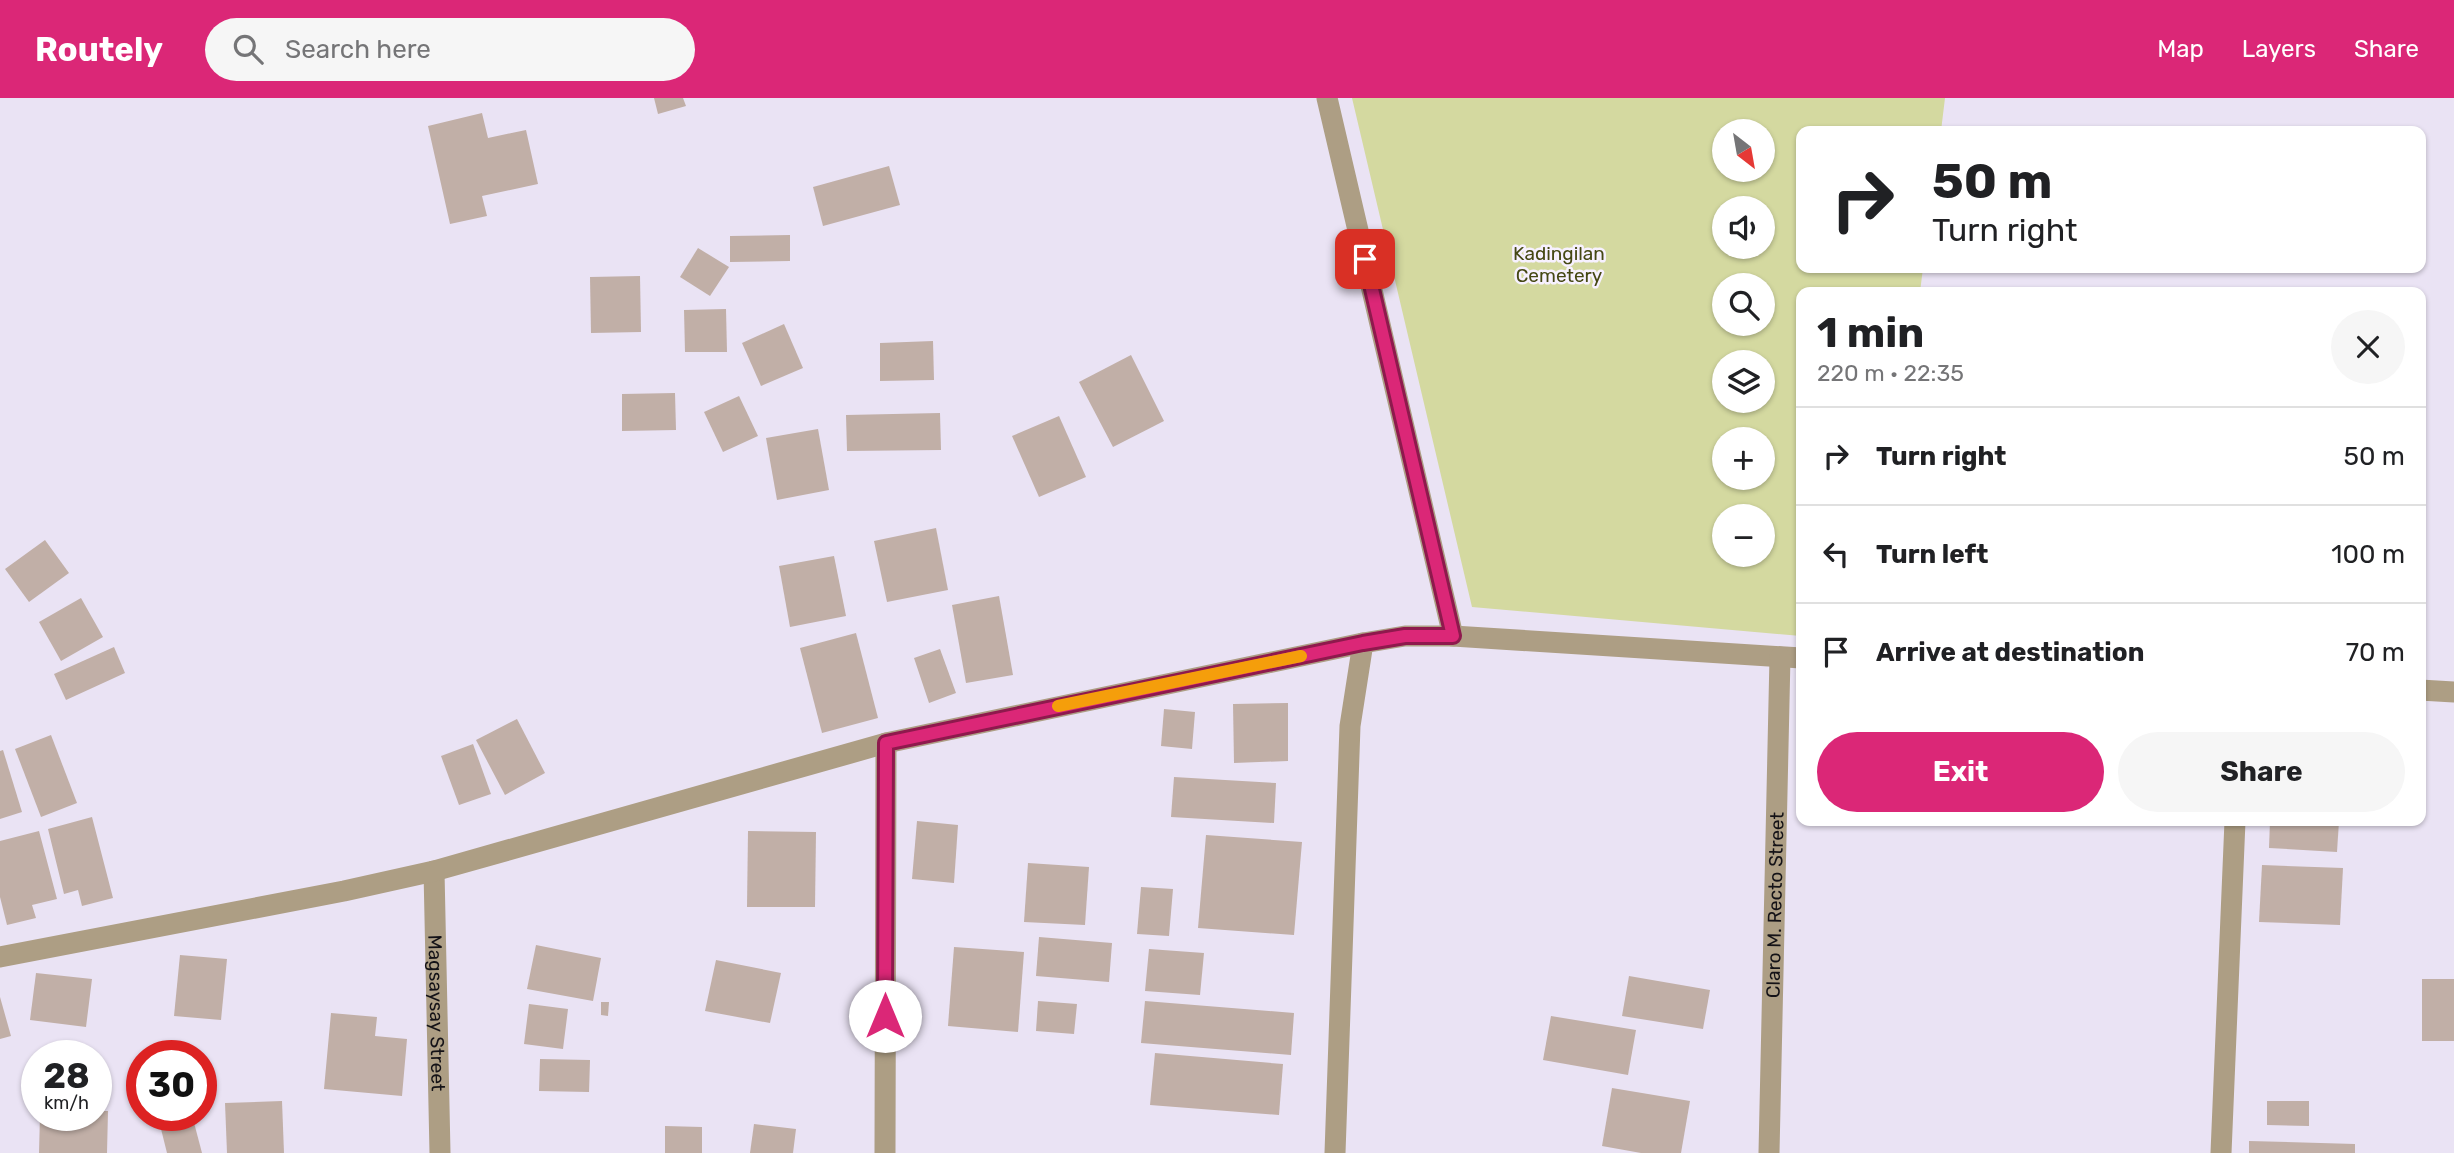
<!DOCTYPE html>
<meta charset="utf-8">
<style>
body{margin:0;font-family:Rubik,sans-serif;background:#f6f6f6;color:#202124;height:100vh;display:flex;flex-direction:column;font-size:26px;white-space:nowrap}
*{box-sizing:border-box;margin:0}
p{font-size:23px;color:#757577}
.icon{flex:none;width:38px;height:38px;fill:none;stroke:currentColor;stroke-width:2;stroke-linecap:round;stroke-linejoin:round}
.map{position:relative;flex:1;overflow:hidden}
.drawer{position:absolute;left:1796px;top:189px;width:630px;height:539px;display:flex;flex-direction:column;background:#fff;border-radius:14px;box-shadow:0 2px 5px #0004}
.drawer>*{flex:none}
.guide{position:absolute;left:1796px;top:28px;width:630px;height:147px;border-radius:14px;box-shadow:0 2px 5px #0004;background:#fff;color:#202124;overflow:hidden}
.needle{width:46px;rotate:149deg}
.tools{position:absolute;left:1712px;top:21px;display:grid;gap:14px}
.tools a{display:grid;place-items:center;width:63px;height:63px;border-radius:50%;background:#fff;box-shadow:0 2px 5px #0004;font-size:35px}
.speed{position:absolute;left:21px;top:942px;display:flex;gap:14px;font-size:35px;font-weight:700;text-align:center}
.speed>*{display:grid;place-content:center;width:91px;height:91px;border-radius:50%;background:#fff;box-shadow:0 2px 5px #0004;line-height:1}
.speed small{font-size:18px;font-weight:400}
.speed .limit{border:10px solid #d22;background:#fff;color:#111}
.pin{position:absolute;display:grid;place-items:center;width:60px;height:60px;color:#fff;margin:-30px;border-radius:14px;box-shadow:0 4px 10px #0006}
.me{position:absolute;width:77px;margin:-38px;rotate:0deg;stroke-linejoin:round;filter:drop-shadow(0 0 5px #0008)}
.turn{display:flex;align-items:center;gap:24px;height:147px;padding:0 21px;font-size:32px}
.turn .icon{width:91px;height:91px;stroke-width:2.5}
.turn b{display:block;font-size:49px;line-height:60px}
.round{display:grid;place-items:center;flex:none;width:74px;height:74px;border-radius:37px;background:#f6f6f6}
.overview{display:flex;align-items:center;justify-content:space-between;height:119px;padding:0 21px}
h1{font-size:42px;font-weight:700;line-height:52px}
.button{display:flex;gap:14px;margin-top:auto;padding:14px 21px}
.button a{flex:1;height:80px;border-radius:42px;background:#db2777;color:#fff;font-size:28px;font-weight:700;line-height:80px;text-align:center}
.button a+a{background:#f6f6f6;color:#202124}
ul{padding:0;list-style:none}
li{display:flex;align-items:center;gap:21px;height:98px;padding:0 21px;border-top:2px solid #e0e0e0}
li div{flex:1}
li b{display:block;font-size:26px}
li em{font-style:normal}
header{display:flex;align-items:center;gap:42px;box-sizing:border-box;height:98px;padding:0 35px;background:#db2777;color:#fff}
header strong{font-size:33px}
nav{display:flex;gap:38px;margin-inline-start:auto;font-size:24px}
.search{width:490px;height:63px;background:#f6f6f6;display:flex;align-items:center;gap:18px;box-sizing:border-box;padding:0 24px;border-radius:38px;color:#757577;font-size:26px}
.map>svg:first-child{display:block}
</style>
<header>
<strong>Routely</strong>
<div class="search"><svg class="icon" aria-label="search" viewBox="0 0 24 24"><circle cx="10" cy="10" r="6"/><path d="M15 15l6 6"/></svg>Search here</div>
<nav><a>Map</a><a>Layers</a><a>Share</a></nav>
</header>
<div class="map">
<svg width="2454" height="1055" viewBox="0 0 2454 1055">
<rect width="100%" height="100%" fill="#eae3f4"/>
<path fill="#d4d9a0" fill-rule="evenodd" d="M1352,0H1945L1941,33H1801V170H1923L1920,194H1801V538L1472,509ZM1724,33H1762V72H1724ZM1724,110H1762V149H1724ZM1762,187V226H1724V187ZM1762,264V303H1724V264ZM1724,341H1762V380H1724ZM1762,418V457H1724V418Z"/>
<g fill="#c1afa7">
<path d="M654,0H683L686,8L658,16Z"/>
<path d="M482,15L488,40L526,32L538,86L482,98L487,118L450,126L428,28Z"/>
<path d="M889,68L900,107L823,128L813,89Z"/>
<path d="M790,137V163L730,164V138Z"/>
<path d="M698,150L729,169L710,198L680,179Z"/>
<path d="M640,178L641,234L591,235L590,179Z"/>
<path d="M726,211L727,254H685L684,212Z"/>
<path d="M784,226L803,270L761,288L742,245Z"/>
<path d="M933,243L934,282L880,283V245Z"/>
<path d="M1131,257L1164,323L1113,349L1079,284Z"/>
<path d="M675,295L676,332L622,333V296Z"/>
<path d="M739,298L758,338L723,354L704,314Z"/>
<path d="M940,315L941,352L847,353L846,317Z"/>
<path d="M1059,318L1086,379L1039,399L1012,338Z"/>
<path d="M818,331L829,392L777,402L766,340Z"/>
<path d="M936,430L948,492L887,504L874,443Z"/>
<path d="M45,442L69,475L29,504L5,471Z"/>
<path d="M834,458L846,518L790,529L779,468Z"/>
<path d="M999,498L1013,577L966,585L952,507Z"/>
<path d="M81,500L103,539L61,563L39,524Z"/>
<path d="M856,535L878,620L822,635L800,550Z"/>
<path d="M114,549L125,575L66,602L54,576Z"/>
<path d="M940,551L956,595L929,605L914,560Z"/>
<path d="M1288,605V663L1234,665L1233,606Z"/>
<path d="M1164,611L1195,614L1192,651L1161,648Z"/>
<path d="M517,621L545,675L505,697L476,642Z"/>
<path d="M51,637L77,705L41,719L15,651Z"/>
<path d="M473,646L491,696L459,707L441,658Z"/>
<path d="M3,652L22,714L0,721V653Z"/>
<path d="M1174,679L1276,685L1274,725L1171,719Z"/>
<path d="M92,719L113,800L82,808L78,792L64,796L48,731Z"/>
<path d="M917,723L958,727L954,785L912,781Z"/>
<path d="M2270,723H2339L2337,754L2269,750Z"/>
<path d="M39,733L57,801L32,807L36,820L7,827L0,799V743Z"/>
<path d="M748,733L816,734L815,809H747Z"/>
<path d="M1206,737L1302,744L1294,837L1198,830Z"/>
<path d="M1028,765L1089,769L1085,827L1024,824Z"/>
<path d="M2262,767L2343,770L2340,827L2259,824Z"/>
<path d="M1141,789L1173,791L1169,838L1137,836Z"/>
<path d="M1039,839L1112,845L1109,884L1036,878Z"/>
<path d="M536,847L601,860L593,903L527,891Z"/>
<path d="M954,849L1024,854L1018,934L948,928Z"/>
<path d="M1149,851L1204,855L1200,897L1145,893Z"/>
<path d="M180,857L227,861L221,922L174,918Z"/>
<path d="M716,862L781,875L770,925L705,913Z"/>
<path d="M36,875L92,881L86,929L30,922Z"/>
<path d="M1629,878L1710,892L1703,931L1622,918Z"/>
<rect x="2422" y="881" width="32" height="62"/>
<path d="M0,899L11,938L0,941Z"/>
<path d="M1038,903L1077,906L1074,936L1036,933Z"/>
<path d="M1145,903L1294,915L1291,957L1141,945Z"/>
<path d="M601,904H609L608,918L601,917Z"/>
<path d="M529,906L568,911L563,951L524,946Z"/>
<path d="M331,915L377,919L375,938L407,941L402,998L324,991Z"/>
<path d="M1551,918L1636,932L1628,977L1543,962Z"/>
<path d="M1155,955L1283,966L1279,1017L1150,1007Z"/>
<path d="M540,961L590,962L589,994L539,993Z"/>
<path d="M1612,990L1690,1003L1681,1055H1641L1602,1048Z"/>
<path d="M282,1003L284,1055H227L225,1005Z"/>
<path d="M2267,1003H2309V1028L2267,1027Z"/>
<path d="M96,1013H108L107,1055H39L40,1017H96Z"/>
<path d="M183,1017H192L202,1055H167L159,1023Z"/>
<path d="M754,1026L796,1031L793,1055H750Z"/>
<path d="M665,1028L702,1029V1055H665Z"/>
<path d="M2249,1043L2355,1046V1055H2249Z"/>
</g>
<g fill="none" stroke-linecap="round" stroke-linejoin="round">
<g stroke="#ad9e84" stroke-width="21">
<path d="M1327,0L1453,538"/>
<path d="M2420,592L2454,594"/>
<path id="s1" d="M434,773L440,1055"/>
<path d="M0,859L344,793L434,773L886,645L1363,545L1405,538H1453L1801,560"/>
<path d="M885,1055L886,645"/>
<path d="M1335,1055L1350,628L1363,545"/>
<path id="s2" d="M1769,1055L1780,559"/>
<path d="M2221,1055L2235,723"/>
</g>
</g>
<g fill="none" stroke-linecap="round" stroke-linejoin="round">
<defs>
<path id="route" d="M885,918L886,645L1363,545L1405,538H1453L1365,161"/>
</defs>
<use href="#route" stroke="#8e194d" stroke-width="18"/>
<use href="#route" stroke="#db2777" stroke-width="12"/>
<path stroke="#f59e0b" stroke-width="12" d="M1058,608L1301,558"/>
</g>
<g text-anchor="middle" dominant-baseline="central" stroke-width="5" stroke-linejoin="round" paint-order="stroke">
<g font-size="19" fill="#454813" stroke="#f7f1ff">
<text x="1559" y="155">Kadingilan<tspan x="1559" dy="22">Cemetery</tspan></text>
</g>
<g font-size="19" fill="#141217" stroke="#f7f1ff">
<text stroke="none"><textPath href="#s2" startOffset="248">Claro M. Recto Street</textPath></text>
<text stroke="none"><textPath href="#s1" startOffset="142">Magsaysay Street</textPath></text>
</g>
</g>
</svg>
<div class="tools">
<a><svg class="needle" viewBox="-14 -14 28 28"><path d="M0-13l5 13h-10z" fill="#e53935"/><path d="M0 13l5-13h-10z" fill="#757577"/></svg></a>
<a><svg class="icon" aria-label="sound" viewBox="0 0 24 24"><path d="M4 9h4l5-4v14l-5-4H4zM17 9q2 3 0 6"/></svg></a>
<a><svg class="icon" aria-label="search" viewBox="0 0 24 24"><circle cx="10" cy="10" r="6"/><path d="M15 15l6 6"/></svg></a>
<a><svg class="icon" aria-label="layers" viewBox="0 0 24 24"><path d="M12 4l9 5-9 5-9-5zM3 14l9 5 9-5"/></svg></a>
<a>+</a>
<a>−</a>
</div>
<div class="speed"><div>28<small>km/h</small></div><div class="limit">30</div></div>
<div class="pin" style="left:1365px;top:161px;background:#d93025"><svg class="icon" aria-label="arrive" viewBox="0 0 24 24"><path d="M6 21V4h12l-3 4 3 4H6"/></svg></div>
<svg class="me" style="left:885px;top:918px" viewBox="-20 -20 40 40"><circle r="19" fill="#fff"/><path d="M0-13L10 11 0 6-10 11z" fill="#db2777"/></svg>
<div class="guide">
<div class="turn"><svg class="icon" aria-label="right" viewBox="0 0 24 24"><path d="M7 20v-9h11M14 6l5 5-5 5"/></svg><div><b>50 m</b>Turn right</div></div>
</div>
<section class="drawer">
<div class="overview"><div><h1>1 min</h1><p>220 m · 22:35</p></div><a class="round"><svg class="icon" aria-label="close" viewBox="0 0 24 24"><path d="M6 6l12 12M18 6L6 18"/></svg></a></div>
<ul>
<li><svg class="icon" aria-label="right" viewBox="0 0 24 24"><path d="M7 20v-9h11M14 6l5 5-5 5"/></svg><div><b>Turn right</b></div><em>50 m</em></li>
<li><svg class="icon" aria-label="left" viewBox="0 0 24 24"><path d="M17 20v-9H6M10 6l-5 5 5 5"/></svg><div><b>Turn left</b></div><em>100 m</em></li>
<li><svg class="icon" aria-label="arrive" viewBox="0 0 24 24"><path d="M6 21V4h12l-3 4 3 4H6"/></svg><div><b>Arrive at destination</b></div><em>70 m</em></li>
</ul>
<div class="button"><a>Exit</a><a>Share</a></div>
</section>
</div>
